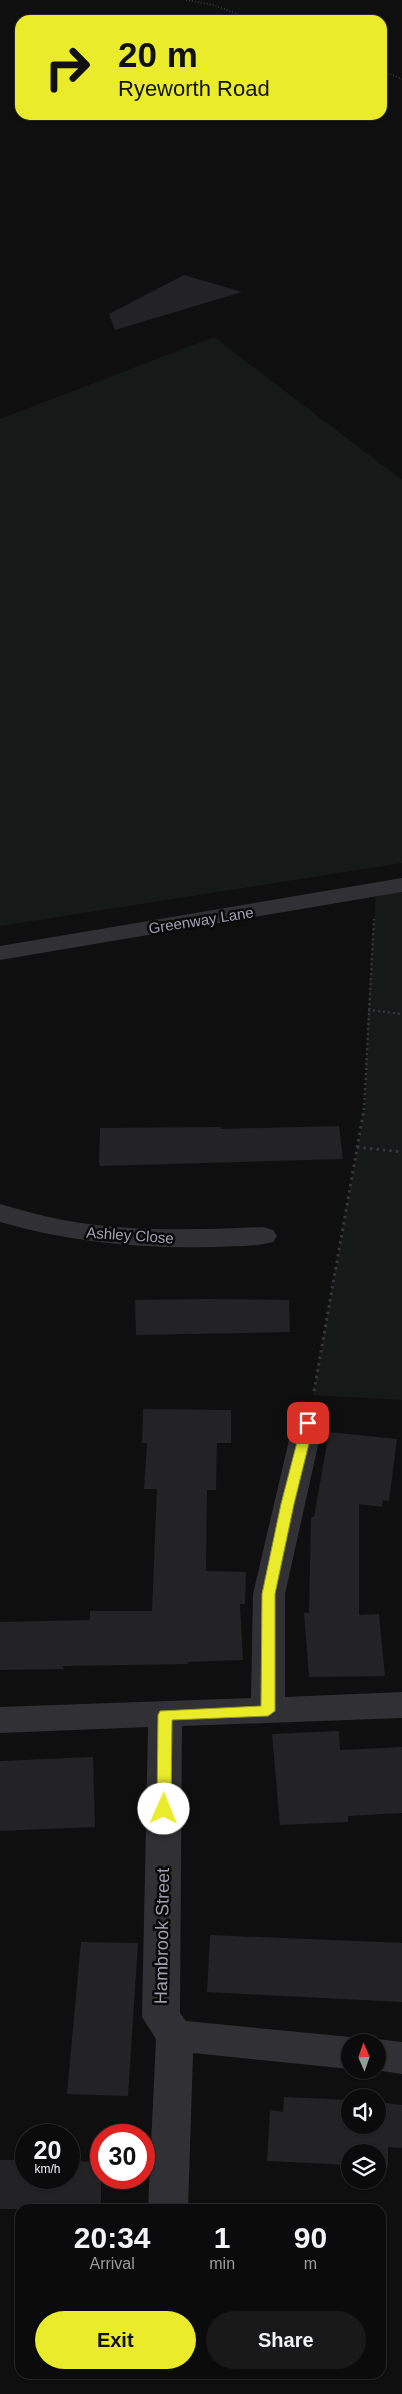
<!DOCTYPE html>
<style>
body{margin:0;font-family:Arial,sans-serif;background:#19191a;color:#f1f3f6;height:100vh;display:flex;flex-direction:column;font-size:19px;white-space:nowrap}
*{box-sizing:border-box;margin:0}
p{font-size:16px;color:#9a9b9d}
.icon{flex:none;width:28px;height:28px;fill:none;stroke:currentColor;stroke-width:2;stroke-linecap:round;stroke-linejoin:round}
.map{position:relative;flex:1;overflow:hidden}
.details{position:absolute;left:15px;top:2204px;width:371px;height:175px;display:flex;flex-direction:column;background:#0b0b0c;border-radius:15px;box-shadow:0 1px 4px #0004,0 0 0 1px #2b2b2d}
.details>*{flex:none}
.hud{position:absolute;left:15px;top:15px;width:372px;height:105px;border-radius:15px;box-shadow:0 1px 4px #0004,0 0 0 1px #2b2b2d;background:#eaec2b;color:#111;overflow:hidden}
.needle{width:32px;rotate:358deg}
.buttons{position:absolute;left:341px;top:2034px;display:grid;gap:10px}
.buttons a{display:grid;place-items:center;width:45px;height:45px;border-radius:50%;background:#0b0b0c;box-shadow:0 1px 4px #0004,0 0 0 1px #2b2b2d;font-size:25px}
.speed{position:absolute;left:15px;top:2124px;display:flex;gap:10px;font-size:25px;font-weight:700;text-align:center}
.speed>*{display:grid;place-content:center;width:65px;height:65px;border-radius:50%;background:#0b0b0c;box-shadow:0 1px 4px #0004,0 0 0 1px #2b2b2d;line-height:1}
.speed small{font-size:12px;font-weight:400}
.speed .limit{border:8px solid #d22;background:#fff;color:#111}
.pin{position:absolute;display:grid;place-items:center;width:42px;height:42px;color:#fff;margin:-21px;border-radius:10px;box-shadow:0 2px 8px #0006}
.me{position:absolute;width:55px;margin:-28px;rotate:1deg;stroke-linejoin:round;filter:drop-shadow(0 0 4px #0008)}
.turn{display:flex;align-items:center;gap:18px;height:105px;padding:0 20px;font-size:22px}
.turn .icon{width:65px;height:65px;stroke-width:2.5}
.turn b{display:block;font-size:35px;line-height:42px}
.eta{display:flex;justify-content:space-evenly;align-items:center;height:85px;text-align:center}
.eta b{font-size:30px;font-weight:800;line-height:35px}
.primary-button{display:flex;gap:10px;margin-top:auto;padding:10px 20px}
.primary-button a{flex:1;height:58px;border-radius:30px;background:#eaec2b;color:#111;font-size:20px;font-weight:800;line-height:58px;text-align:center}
.primary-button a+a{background:#19191a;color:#f1f3f6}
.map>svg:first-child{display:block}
</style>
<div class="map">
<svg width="402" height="2394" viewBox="0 0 402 2394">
<rect width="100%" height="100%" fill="#0f0f10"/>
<g fill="#151a18">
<path d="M214,337L402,480V863L0,926V419Z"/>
<path d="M402,885V1400L313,1395L365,1106L368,1010L376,890Z"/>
</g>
<g fill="#232224">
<path d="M184,275L242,292L115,330L109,314Z"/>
<path d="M339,1126L343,1159L100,1166L99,1162L100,1128L221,1127V1129Z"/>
<path d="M210,1299L289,1300L290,1332L136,1335L135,1300Z"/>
<path d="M143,1409L231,1410V1443H217L216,1490H207L206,1571L246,1572L245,1604H240L243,1660L188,1662V1664L63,1666V1669L0,1670V1622L90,1620V1611H152L157,1489H144L147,1443H142Z"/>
<path d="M329,1432L397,1439L389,1501L383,1500L382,1507L359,1504V1615L379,1614L385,1676L309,1677L304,1613H309L311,1517H314Z"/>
<path d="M339,1731L340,1750L402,1747V1813L348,1816V1822L280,1825L272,1734Z"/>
<path d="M93,1757L95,1827L0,1831V1761Z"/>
<path d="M210,1935L402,1943V2002L207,1992Z"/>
<path d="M81,1942L138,1943L128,2096L67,2094Z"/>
<path d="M284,2097L350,2100V2125H378V2102L402,2105V2148L388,2147V2167H378V2152H350V2165L267,2161L270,2110L283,2112Z"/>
<path d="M0,2160H26V2178H69V2161L101,2162V2209H0Z"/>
</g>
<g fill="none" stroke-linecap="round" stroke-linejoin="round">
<g stroke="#36363c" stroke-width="2" stroke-dasharray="1 2" stroke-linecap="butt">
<path d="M186,0L214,5L252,20"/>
<path d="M382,71L402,79"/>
</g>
<g stroke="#36363c" stroke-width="2.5" stroke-dasharray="2 3" stroke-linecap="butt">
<path d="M368,1010L402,1014"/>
<path d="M364,1110L374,919"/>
</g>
<g stroke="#36363c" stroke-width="3" stroke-dasharray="2.5 4" stroke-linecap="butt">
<path d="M357,1147L402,1152"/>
<path d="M314,1391L364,1109"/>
</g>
<g fill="#313035" fill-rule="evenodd">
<path d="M402,878V892L0,960V946Z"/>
<path d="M0,1204C21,1210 42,1216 63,1220C129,1232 197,1230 263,1227L273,1230L277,1236L273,1242C253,1247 232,1246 212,1247C140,1249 69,1242 0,1222Z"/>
<path d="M308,1413L319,1416L323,1423L285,1594V1697L402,1692V1718L182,1726L180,2013L186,2021L350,2037L364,2042H350V2069L193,2053L188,2209H148L156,2039L142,2017L148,1727L0,1733V1707L251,1698L253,1594L293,1423L297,1416Z"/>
<path d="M378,2039L402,2042V2074L376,2070L378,2042H369Z"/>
</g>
</g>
<path fill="#eaec2b" stroke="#98991c" d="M308,1419L314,1423L294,1504L275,1594V1711L268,1716L172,1720L171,1809L169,1813H159L157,1809L158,1715L160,1711L261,1706L262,1594L281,1504L302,1423Z"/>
<g text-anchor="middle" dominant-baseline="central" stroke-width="5" stroke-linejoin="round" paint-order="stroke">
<g font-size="15" fill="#a1a0b1" stroke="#0a0a0b">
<text transform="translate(201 920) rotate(-9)">Greenway Lane</text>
<text transform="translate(130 1235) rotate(4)">Ashley Close</text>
</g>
<g font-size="18" fill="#a1a0b1" stroke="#0a0a0b">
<text transform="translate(162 1936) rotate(-89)">Hambrook Street</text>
</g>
</g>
</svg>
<div class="buttons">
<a><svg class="needle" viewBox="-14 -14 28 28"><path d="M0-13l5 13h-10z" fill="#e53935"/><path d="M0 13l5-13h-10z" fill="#9a9b9d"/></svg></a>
<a><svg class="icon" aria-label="sound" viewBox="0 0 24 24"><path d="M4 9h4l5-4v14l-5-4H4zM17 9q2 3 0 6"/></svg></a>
<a><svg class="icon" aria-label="layers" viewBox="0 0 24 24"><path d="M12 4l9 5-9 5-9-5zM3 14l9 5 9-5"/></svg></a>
</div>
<div class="speed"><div>20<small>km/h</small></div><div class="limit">30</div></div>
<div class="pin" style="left:308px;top:1423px;background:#d93025"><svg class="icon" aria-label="arrive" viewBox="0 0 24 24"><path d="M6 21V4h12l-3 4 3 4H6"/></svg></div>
<svg class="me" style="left:164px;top:1809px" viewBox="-20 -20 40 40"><circle r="19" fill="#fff"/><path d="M0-13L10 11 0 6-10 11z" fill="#eaec2b"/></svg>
<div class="hud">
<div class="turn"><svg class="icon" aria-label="right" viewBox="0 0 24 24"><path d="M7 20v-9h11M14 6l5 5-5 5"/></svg><div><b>20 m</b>Ryeworth Road</div></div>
</div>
<section class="details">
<div class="eta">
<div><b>20:34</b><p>Arrival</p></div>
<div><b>1</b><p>min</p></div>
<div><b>90</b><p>m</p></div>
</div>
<div class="primary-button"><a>Exit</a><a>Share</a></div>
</section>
</div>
